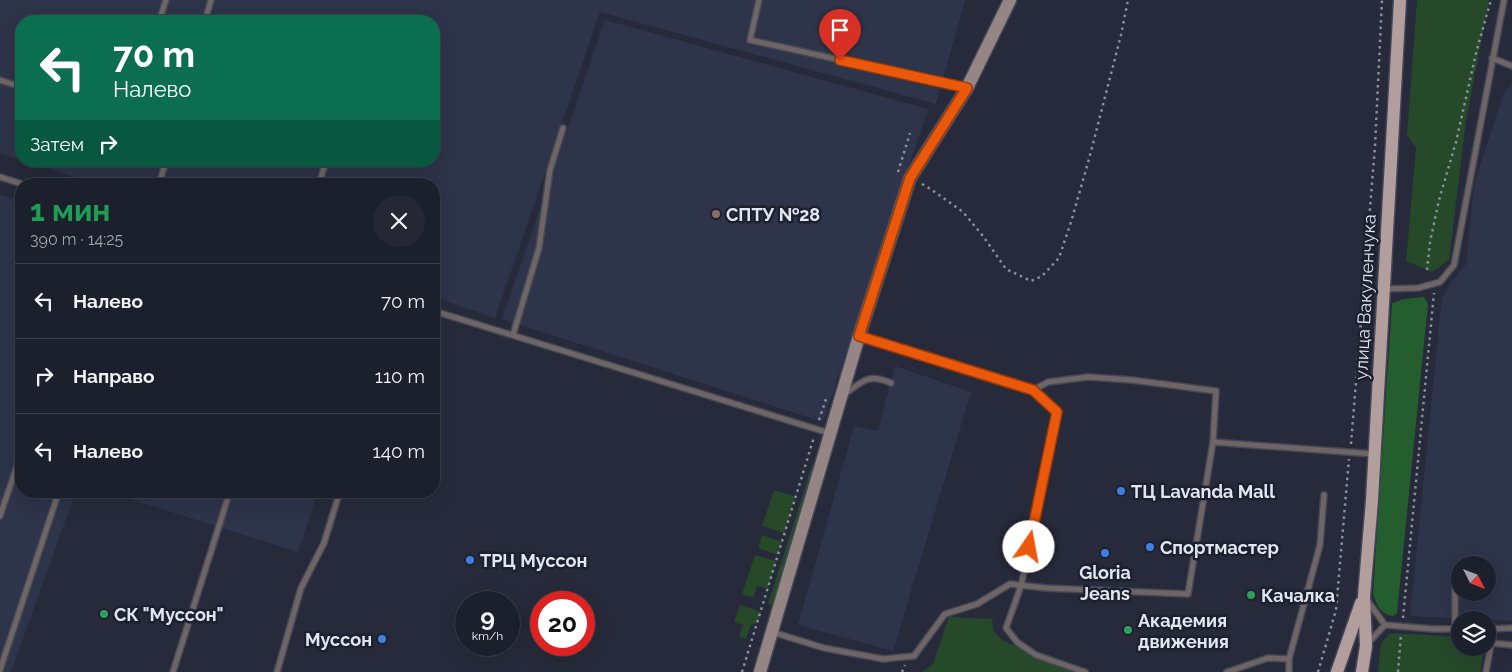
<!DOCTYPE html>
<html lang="ru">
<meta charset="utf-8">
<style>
body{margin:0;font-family:Raleway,sans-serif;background:#252834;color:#f1f3f6;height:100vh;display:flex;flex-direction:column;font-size:19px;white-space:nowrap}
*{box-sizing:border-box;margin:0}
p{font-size:16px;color:#a0a3a9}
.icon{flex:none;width:28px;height:28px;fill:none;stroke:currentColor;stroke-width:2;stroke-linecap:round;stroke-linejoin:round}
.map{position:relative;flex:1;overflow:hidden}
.side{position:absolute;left:15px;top:178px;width:425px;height:320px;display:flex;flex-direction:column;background:#1c202c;border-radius:20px;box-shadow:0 5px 20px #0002,0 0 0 1px #3a3e48}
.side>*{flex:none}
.banner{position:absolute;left:15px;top:15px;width:425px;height:152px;border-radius:20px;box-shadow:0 5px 20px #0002,0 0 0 1px #3a3e48;background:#0b6e4f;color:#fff;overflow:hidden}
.needle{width:32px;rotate:132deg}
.controls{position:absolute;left:1451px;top:556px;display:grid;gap:10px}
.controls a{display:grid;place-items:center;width:45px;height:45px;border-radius:50%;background:#1c202c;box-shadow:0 5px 20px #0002,0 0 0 1px #3a3e48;font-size:25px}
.speed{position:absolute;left:455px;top:591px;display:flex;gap:10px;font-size:25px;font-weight:700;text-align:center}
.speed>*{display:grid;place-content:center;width:65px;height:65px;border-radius:50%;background:#1c202c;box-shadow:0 5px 20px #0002,0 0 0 1px #3a3e48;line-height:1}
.speed small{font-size:12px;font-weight:400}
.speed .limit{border:8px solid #d22;background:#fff;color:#111}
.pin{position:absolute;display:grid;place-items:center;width:42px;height:42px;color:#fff;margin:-51px -21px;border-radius:50% 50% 50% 0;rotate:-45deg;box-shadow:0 0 5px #0007}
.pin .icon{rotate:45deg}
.me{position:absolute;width:55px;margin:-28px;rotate:12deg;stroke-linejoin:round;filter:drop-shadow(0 0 4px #0008)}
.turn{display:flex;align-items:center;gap:18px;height:105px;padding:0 15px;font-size:22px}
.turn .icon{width:65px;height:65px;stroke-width:2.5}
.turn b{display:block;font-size:35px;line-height:42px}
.then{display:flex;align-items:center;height:48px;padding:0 15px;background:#0003;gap:10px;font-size:19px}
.round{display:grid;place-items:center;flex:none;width:52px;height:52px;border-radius:26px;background:#252834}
.head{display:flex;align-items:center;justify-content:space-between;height:85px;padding:0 15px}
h1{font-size:30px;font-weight:700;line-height:38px;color:#1e9e55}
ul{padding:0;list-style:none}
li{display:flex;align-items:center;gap:15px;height:75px;padding:0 15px;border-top:1px solid #3a3e48}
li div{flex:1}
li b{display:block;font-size:19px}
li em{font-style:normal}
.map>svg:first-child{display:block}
</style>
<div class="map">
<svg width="1512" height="672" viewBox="0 0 1512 672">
<rect width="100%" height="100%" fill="#262a3a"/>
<g fill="#2e3449" fill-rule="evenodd">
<path d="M0,0H965L936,104L600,12L495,318L434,297V184H93L26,161H434V21H21V160L0,153Z"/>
<path d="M605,20L928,109L823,422L502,319Z"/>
<path d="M1512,84V621L1410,616L1442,298L1452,281L1466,264L1474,184L1504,92ZM1460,565H1488V592H1460Z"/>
<path d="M0,195L21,201V491H76L11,672H0Z"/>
<path d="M895,366L971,392L893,651L798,625L854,426L878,431Z"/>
<path d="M104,491H318L298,552Z"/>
</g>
<g fill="#26492a">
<path d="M1417,0H1489L1466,121L1449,260L1432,272L1406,261L1416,148L1407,135Z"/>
<path d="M812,465L816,469L773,605L768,604Z"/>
<path d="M774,490L796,497L784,533L762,526Z"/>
<path d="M762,535L782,542L778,555L758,548Z"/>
<path d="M755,555L776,561L768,589L757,586L753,598L742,594Z"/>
<path d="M740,605L761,612L758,622L750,626L746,639L739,636L743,625L734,622Z"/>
<path d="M949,617L992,619L994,632L1002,640L1074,672H922L933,664Z"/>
<path d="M1390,633L1460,637V648H1484L1480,672H1378L1381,643Z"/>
</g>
<path fill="#245d2e" d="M1424,297L1428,304L1397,613L1393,616C1380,614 1377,605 1373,594L1392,303L1404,299Z"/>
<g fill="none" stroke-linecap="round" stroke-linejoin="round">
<defs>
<g id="lane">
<path d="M759,0L750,40L967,88"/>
<path d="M159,21L166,0"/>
<path d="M205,21L211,0"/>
<path d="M1492,58L1512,66"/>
<path d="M0,80L21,87"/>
<path d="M0,177L22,184"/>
<path d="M159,184L166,161"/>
<path d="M319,184L326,161"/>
<path d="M1384,289L1418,288L1440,282L1454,265L1504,0"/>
<path d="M434,311L829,433"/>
<path d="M513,335L539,248L550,170L563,128"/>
<path d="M859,336L1033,390L1057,412L1021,586L1006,628L1017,642L1036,655L1085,672"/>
<path d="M1033,390L1048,382L1088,377L1132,380L1216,391L1213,442"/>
<path d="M845,394C863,381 868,373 891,383"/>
<path d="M0,516L21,454"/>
<path d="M1367,600L1385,625L1434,629H1460"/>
<path d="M1455,629V578"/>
<path d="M1488,629L1512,628"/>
<path d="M772,632L824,648L883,659L914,656L945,614L977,604L1010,584L1046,588L1188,594L1213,442L1374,454"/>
<path d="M1368,643L1385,625"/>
<path d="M1491,643L1512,645"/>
<path d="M0,670L59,491"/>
<path d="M173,672L230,491"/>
<path d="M277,672L301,588L324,543L340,491"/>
<path d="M1227,672L1268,658L1289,659"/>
<path d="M1289,672V659L1320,545L1324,495"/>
<path d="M1486,672L1494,629"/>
</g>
<path id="secondary" d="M760,672L859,336L910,178L967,88L1010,0"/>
<g id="primary">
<path d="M1337,672L1361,603"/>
<path d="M1362,672L1366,646L1364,596L1372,500L1400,0"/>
</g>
</defs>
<use href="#lane" stroke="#444857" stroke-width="8"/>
<use href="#secondary" stroke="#444857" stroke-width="15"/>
<use href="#primary" stroke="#444857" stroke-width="15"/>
<g stroke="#8b8f9c" stroke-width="2.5" stroke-dasharray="2.5 4" stroke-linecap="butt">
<path d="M898,172L910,133"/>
<path d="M922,184L932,190L963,212L983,236L1006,269L1031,281L1042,276L1059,258L1071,222L1089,159L1121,35L1128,0"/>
<path d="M1427,270L1430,242L1439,200L1456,142L1477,49L1491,0"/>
<path d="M819,420L826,399"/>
<path d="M1351,444L1375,146L1382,0"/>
<path d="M1403,618L1434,293"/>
<path d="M742,672L814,437"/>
<path d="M902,672L905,665"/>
<path d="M1318,672L1336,610L1349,459"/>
<path d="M1398,672L1401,634"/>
</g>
<use href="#lane" stroke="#6f6565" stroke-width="5"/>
<use href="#secondary" stroke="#968585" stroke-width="12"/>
<use href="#primary" stroke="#b39e9e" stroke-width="12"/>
</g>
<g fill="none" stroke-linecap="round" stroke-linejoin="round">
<defs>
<path id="route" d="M840,60L967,88L910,178L859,336L1033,390L1057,412L1029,547"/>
</defs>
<use href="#route" stroke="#983908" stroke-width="12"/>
<use href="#route" stroke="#ea580c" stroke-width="9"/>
</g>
<circle fill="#8d6e63" stroke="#1c202f" stroke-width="2" cx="716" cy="214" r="5"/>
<g fill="#3f7fe0" stroke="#1c202f" stroke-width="2">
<circle cx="1121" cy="491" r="5"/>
<circle cx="1150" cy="547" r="5"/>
<circle cx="1105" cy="553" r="5"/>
<circle cx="470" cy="560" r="5"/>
<circle cx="382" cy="639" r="5"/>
</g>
<g fill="#2e9e5b" stroke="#1c202f" stroke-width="2">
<circle cx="1251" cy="595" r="5"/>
<circle cx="104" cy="614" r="5"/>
<circle cx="1128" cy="630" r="5"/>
</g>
<g text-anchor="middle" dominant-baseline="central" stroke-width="5" stroke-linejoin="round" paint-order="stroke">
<g font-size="18" font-weight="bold" fill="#e2e6f0" stroke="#1c202f" text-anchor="start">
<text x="726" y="214">СПТУ №28</text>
<text x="1131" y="491">ТЦ Lavanda Mall</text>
<text x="1160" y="547">Спортмастер</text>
<text x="480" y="560">ТРЦ Муссон</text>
<text x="1105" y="572" text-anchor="middle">Gloria<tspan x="1105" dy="21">Jeans</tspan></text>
<text x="1261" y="595">Качалка</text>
<text x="114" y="614">СК "Муссон"</text>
<text x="1138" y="620">Академия<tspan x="1138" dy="21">движения</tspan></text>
<text x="372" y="639" text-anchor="end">Муссон</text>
</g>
<g font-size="18" fill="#e2e6f0" stroke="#1c202f">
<text transform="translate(1365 297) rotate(-87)">улица Вакуленчука</text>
</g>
</g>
</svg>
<div class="controls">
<a><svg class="needle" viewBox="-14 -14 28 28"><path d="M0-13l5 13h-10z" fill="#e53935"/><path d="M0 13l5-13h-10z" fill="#a0a3a9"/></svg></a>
<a><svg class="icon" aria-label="layers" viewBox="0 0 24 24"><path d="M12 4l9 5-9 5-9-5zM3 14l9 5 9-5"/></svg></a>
</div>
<div class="speed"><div>9<small>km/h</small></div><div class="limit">20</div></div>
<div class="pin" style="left:840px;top:60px;background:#d93025"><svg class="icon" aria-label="arrive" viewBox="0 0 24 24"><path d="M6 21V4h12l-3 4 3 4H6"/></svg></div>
<svg class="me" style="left:1029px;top:547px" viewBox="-20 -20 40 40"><circle r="19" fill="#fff"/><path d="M0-13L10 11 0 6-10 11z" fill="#ea580c"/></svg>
<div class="banner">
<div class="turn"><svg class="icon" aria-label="left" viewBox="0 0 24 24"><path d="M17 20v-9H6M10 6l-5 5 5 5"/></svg><div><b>70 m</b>Налево</div></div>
<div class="then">Затем<svg class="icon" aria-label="right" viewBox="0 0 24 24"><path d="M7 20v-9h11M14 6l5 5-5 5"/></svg></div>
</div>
<section class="side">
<div class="head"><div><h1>1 мин</h1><p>390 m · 14:25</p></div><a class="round"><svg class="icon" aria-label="close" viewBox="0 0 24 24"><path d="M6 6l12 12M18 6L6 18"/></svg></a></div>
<ul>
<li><svg class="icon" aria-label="left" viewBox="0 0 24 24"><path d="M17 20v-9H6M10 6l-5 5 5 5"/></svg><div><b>Налево</b></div><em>70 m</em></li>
<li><svg class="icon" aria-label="right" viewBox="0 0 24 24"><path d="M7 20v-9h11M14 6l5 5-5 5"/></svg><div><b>Направо</b></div><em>110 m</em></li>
<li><svg class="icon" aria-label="left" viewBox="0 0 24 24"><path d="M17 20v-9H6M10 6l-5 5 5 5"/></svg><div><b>Налево</b></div><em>140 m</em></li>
</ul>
</section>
</div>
